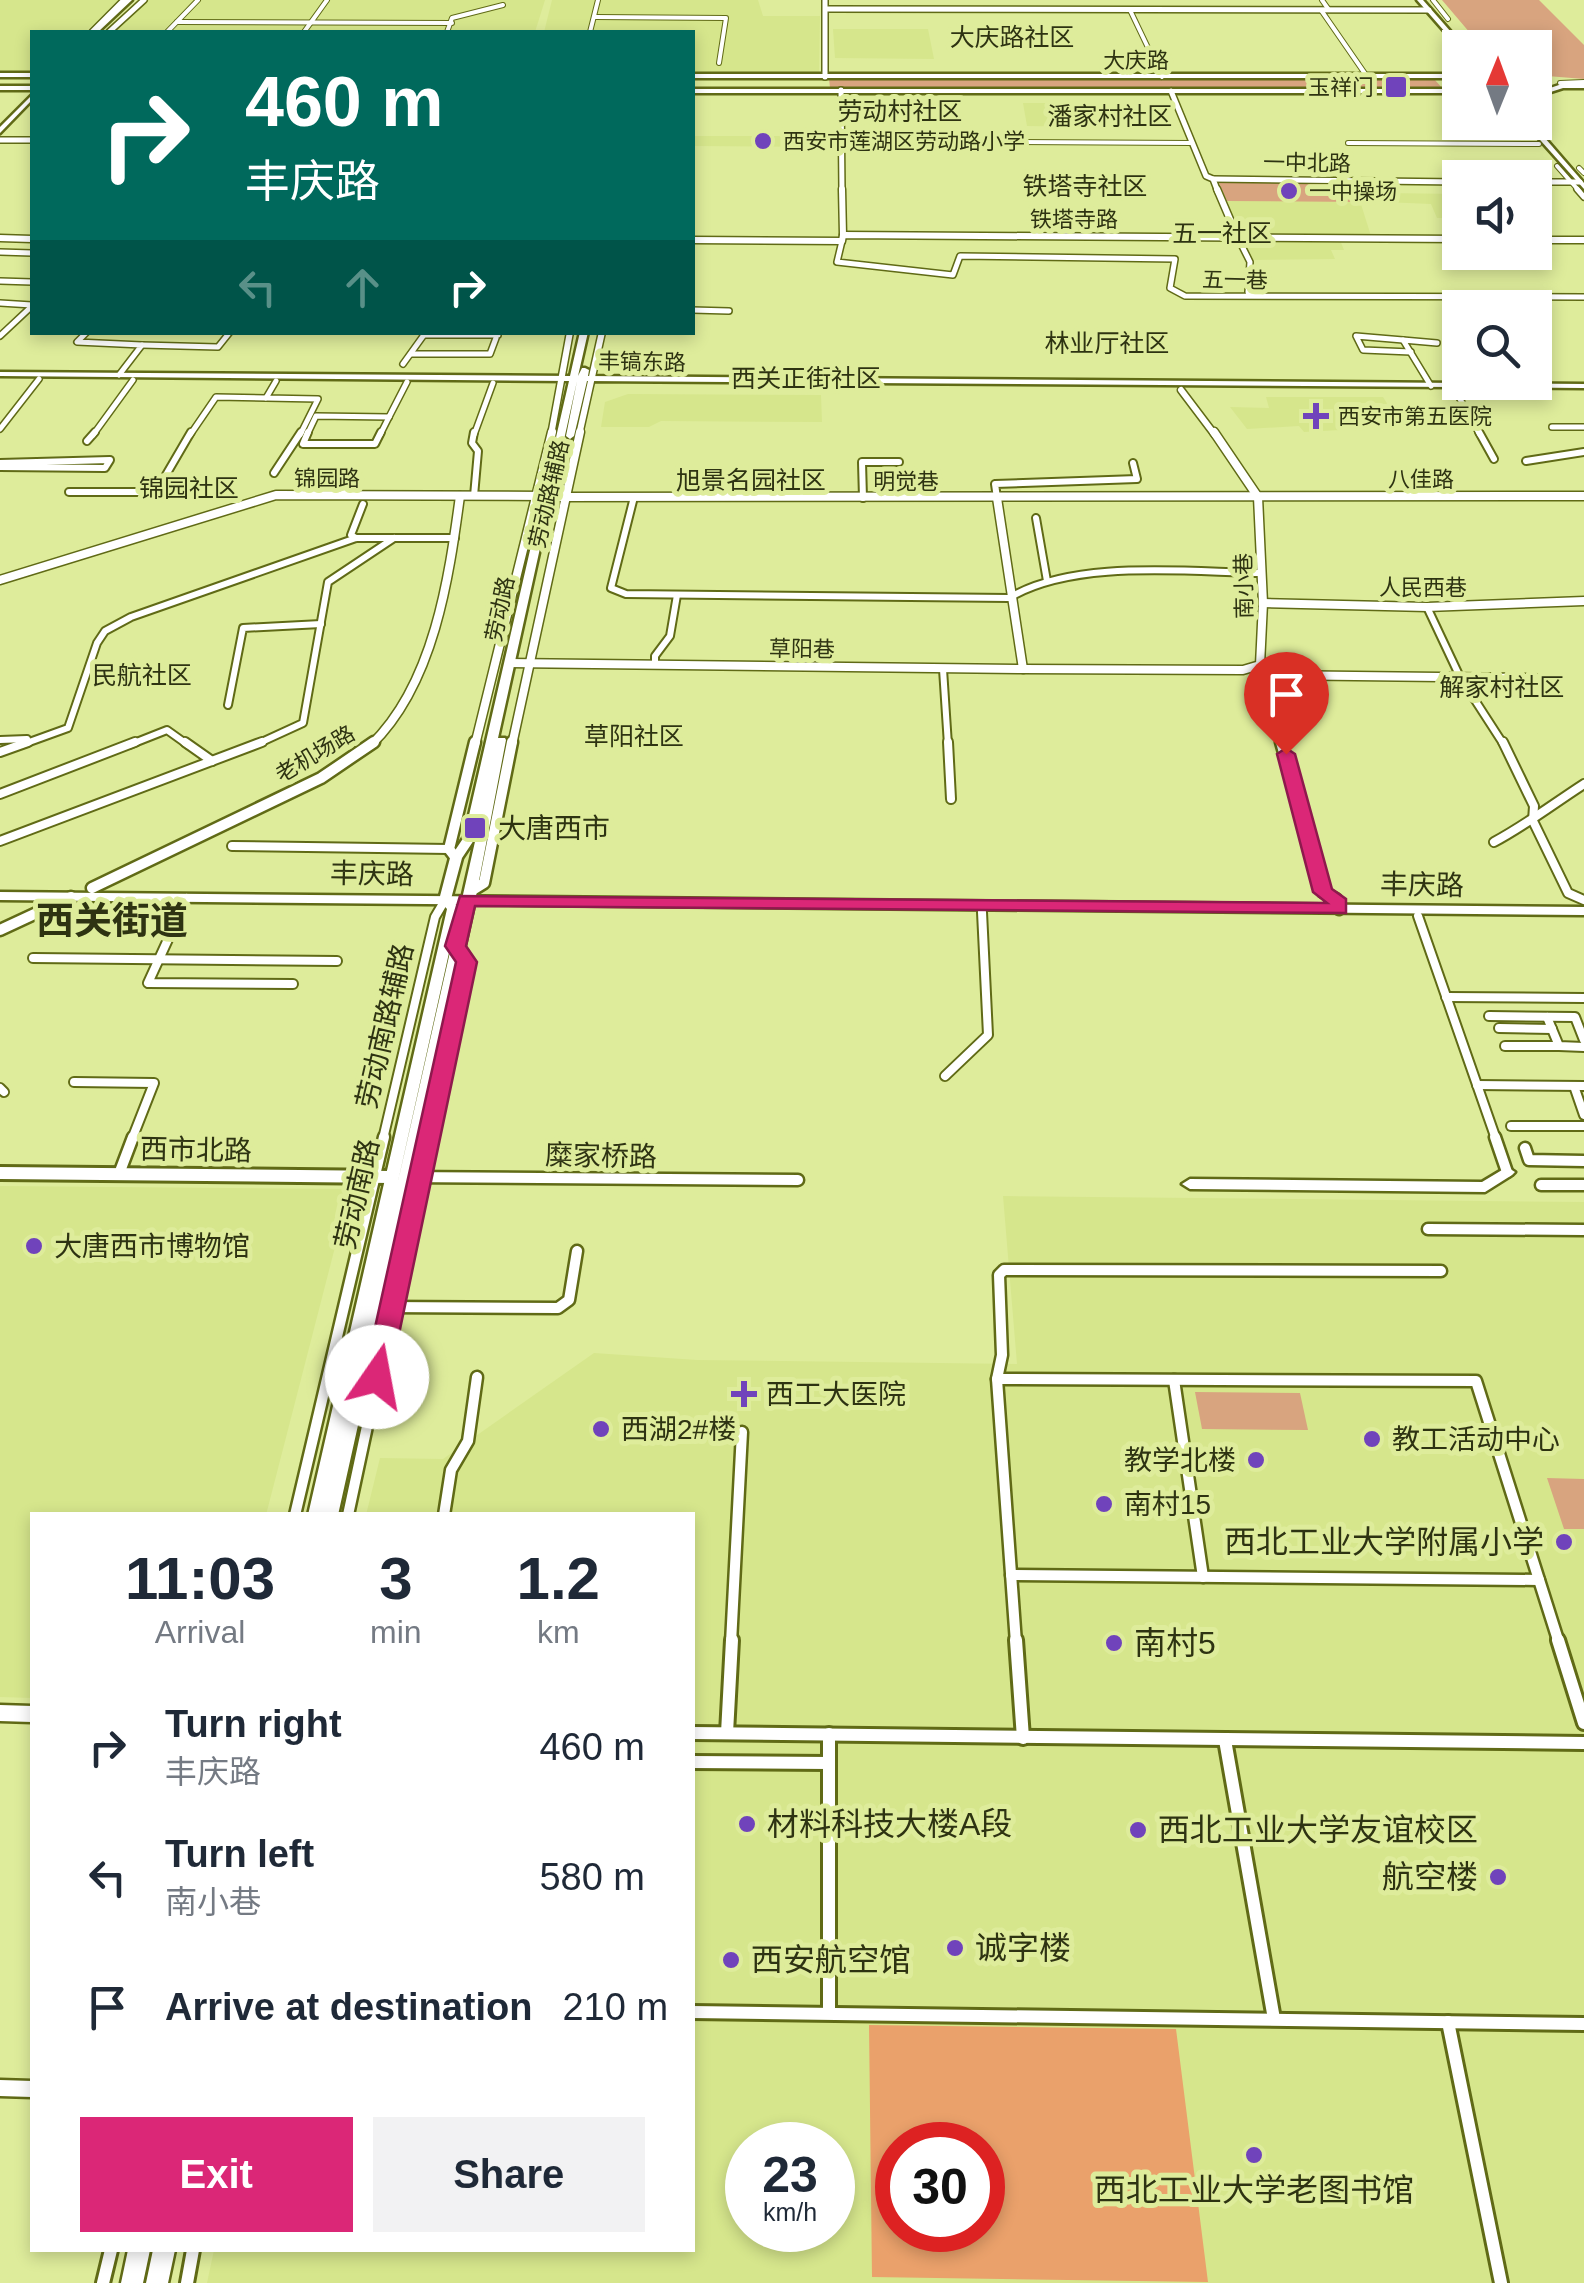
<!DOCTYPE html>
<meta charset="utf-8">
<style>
body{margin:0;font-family:Arial,"Noto Sans SC",sans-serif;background:#f2f2f3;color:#1f2937;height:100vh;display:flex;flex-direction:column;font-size:38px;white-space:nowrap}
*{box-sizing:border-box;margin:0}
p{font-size:32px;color:#747a83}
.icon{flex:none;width:55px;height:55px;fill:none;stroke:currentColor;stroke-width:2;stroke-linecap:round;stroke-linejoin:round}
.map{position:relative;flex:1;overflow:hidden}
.details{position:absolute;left:30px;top:1512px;width:665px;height:740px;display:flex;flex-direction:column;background:#fff;border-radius:0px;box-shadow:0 5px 15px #0003}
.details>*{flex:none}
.hud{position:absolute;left:30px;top:30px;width:665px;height:305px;border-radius:0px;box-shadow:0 5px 15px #0003;background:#00695c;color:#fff;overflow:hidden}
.needle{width:65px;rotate:1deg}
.buttons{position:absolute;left:1442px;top:30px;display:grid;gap:20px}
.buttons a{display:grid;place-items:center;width:110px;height:110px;border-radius:0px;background:#fff;box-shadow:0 5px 15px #0003;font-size:50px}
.speed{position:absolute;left:725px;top:2122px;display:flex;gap:20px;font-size:50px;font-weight:700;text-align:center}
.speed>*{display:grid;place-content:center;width:130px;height:130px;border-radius:50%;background:#fff;box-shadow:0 5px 15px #0003;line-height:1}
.speed small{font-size:25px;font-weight:400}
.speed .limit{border:15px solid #d22;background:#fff;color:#111}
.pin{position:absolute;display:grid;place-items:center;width:85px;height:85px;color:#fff;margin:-102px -42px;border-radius:50% 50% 50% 0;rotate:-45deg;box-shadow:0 0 10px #0007}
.pin .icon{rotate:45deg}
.me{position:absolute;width:110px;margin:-55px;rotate:12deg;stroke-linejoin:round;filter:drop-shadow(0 0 8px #0008)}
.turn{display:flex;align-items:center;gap:35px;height:210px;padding:0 50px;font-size:45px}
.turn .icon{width:130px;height:130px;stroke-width:2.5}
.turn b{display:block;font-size:70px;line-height:85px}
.lanes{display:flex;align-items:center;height:95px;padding:0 50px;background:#0003;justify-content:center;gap:50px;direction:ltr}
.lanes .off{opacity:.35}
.eta{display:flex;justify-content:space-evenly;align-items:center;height:170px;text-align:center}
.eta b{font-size:60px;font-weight:700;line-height:70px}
.primary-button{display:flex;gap:20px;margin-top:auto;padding:20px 50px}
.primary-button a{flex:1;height:115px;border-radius:0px;background:#db2777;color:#fff;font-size:40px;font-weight:700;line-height:115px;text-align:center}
.primary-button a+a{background:#f2f2f3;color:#1f2937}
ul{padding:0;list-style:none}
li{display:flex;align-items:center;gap:30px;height:130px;padding:0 50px}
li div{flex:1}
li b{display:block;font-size:38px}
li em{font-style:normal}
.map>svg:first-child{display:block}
</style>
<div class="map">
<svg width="1584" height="2283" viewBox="0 0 1584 2283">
<rect width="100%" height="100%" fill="#deec9b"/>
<g fill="#d6e68c" fill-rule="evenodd">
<path d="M0,0H118L85,32H32V72H0Z"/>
<path d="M148,0H545L535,32H114Z"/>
<path d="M552,0H758L763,16H820L819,75H693L692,32H544Z"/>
<path d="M833,29H928L934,59L835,58Z"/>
<path d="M1023,103H1054L1056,109H1084L1089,127L1027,126Z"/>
<path d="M693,136H834V147L693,146Z"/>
<path d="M1218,181L1378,182L1385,193L1458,194L1460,218H1437L1431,204L1360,201L1371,236L1241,235Z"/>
<path d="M1243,240H1340L1344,250H1331L1335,259L1251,260Z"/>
<path d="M628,394L821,395L822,422L661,421L649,427H601L605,402Z"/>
<path d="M1266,397H1383L1400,424L1340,423V430L1304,432L1299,426L1247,429L1230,407L1269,408Z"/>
<path d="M0,1186L350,1189L266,1515H32V1698L0,1697Z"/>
<path d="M1003,1196L1584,1202V2283H207L214,2250H692V1515H366L380,1458L443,1459L594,1353L697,1360L1017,1364ZM748,2145H832V2230H748ZM898,2145H982V2230H898Z"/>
</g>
<g fill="#d8a47f">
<path d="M1442,0H1539L1584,45V79L1535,75V48L1482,47Z"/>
<path d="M829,78L1435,80L1443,89L830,88Z"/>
<path d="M1218,181H1350L1363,202L1227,201Z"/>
<path d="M1195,1392L1300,1393L1308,1430L1202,1429Z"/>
<path d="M1547,1478L1584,1479V1529H1564Z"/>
</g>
<path fill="#eaa16b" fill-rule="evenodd" d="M869,2025L1176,2029L1208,2282L872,2277ZM898,2145H982V2230H898Z"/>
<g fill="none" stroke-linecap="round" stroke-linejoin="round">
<defs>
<path id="pedestrian" d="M1130,10L1162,77"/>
<g id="minor-far5">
<path d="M1322,0L1329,10"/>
<path d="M1433,0L1448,19"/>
<path d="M1321,10L1368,78"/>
<path d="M595,17L726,18L719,63"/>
<path d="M177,22L452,23"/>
<path d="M167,32L198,0"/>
<path d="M304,32L327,0"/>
<path d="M447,32L452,18L503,5"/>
<path d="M590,32L598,0"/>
<path d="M1560,83L1584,82"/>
<path d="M1013,142L1192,143"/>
<path d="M1348,143L1539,144"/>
<path d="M841,144H984"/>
<path d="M1557,166L1580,192"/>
<path d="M1579,168L1584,173"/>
</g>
<g id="minor-far4">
<path d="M1577,189L1584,197"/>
<path d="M1238,238L1250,262L1248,292L1259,293"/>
<path d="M842,241L837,262L953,275L960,256L1175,259L1170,288L1185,296L1584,297"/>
<path d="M0,252L32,253"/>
<path d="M0,281L32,282"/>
<path d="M0,303L32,305"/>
<path d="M692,310L729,311"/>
<path d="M87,332L77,342L142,345L119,375"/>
<path d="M424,335H498"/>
<path d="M0,336L32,306"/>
<path d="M1403,340L1356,336L1363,350L1411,352"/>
<path d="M142,345L218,347L230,332"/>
<path d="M411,354H490L496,338"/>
<path d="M403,364L426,332"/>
<path d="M276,381L266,398L318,399L300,435"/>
<path d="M1431,386L1403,340L1437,343"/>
<path d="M1455,390L1480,435"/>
<path d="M389,417L407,382"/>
<path d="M1552,427H1584"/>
<path d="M0,429L39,379"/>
<path d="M93,435L133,380"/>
<path d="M190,435L216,397L266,398"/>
<path d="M307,435L316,416L389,417"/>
<path d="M380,435L389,417"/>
<path d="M474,435L493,383"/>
</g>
<g id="minor-far3">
<path d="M308,432L303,444H375L381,432"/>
<path d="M1479,432L1494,459"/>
<path d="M87,441L95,432"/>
<path d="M1526,461L1584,452"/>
<path d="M0,463L110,460L105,468L0,467"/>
<path d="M274,473L301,432"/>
<path d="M69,492H156L191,432"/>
<path d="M343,495L349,479"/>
<path d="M474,496L478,451L472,443L474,432"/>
<path d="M634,497L611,588L626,594L1009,598C1074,559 1186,572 1261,573"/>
<path d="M863,498L862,462H899"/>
<path d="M997,498L995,484L1137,479L1133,463"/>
<path d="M1036,518L1047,581"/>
<path d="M356,538L351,535L363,504"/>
<path d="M1427,607L1460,677L1504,745"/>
<path d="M655,665V656L670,636L677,595"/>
<path d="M943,669L948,745"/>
<path d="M228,705L243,628L321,624"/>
<path d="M0,740L27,739"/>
<path d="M21,745L68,728L97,643L105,631L131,617L356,538H455"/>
<path d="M129,745L167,730L188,745"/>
<path d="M255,745L303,723L328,582L394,538"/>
</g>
<g id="minor-far2">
<path d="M185,742L212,761"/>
<path d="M948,742L951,799"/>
<path d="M1503,742L1534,806L1533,821L1568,893L1584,900"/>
<path d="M0,752L28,742"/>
<path d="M0,794L135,742"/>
<path d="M0,841L262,742"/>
<path d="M1494,842C1526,825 1553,804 1584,784"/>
<path d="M232,846L449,849"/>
<path d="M187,898L148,983L293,984"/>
<path d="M1418,916L1496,1139"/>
<path d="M33,958L337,961"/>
<path d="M1446,997L1584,998"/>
<path d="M1489,1016L1575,1017L1584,1040"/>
<path d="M1547,1017L1559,1046L1584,1047"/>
<path d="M1499,1028L1552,1029"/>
<path d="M1505,1046H1559"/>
<path d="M945,1076L988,1035L982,912"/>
<path d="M74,1082L154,1083L132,1139"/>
<path d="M1477,1085L1584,1086"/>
<path d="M1574,1086L1584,1115"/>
<path d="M0,1088L4,1092"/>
<path d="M1511,1126H1584"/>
<path d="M383,1139L435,917L445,900"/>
<path d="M429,1139L467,962L457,948"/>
</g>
<g id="minor-far1">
<path d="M1495,1137L1507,1172"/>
<path d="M1525,1148L1529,1160L1584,1161"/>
<path d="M119,1174L133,1137"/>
<path d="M404,1177L798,1180"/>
<path d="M1541,1185H1584"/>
<path d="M1428,1229L1584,1230"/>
<path d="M387,1307L558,1308L569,1300L577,1251"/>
<path d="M997,1379L1476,1381L1559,1643"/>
<path d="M1174,1380L1203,1577"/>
<path d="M295,1515L384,1137"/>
<path d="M348,1515L429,1137"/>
<path d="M444,1515L451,1470L468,1441L477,1377"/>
<path d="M1011,1575L1539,1580"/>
<path d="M731,1643L742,1432"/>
<path d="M1016,1643L997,1379L1002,1355L999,1275L1004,1270L1441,1271"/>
</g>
<g id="minor">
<path d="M1016,1640L1023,1738"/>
<path d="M1558,1640L1584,1723"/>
<path d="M692,1733L1584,1743"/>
<path d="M727,1733L732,1640"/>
<path d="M829,1734V2013"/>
<path d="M1225,1740L1274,2019"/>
<path d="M692,1762L829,1763"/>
<path d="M692,2012L1584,2024"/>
<path d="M1448,2022L1501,2283"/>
<path d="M103,2283L111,2250"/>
<path d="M187,2283L193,2250"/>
</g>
<g id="tertiary-far5">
<path d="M825,0V77"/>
<path d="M826,9L1429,10"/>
<path d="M92,32L124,0"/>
<path d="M109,32L144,0"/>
<path d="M841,90L842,192"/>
<path d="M1171,91L1206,176L1213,179L1218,192"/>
<path d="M0,140H32"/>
<path d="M1213,179L1460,182"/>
<path d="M1535,182H1580"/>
</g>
<g id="tertiary-far4">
<path d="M842,189L843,235"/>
<path d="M1217,189L1238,238"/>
<path d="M0,238L32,239"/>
<path d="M692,240L842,241L843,235L1460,239"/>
<path d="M1535,240H1584"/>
<path d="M1181,390L1215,435"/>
<path d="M551,435L570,332"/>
<path d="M579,435L602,332"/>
</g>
<g id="tertiary-far3">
<path d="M1214,432L1258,497L1263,603L1260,665L1282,745"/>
<path d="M554,497L1584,496"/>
<path d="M0,580L276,495L546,496"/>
<path d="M1263,603L1427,607L1584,601"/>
<path d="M509,663L1023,669L997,498"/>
<path d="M1023,669L1243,670L1260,665"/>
<path d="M1266,675L1535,678"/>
<path d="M371,745C434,684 449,578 460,496"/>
<path d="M475,745L552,432"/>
<path d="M512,745L580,432"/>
</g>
<g id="tertiary-far2">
<path d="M1281,742L1323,892L1336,899L1339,909"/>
<path d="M456,858L449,849L475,742"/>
<path d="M92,888L321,778L374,742"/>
<path d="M471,891L484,883L512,742"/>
<path d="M0,930L71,897"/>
</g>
<path id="tertiary-far1" d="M0,1173L391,1177"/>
<g id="tertiary">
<path d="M0,1713L32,1714"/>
<path d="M0,2088L32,2089"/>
</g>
<g id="secondary">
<path d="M126,0H132L98,32H93Z"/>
<path d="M32,95V100L0,133V127Z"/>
<path d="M580,332H588L578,376L582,368H585L589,370L588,376L1584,384V388L587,381L574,436L570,439L566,436L577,381L498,738H505L506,740L477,891L338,1515H308L447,909L439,900L450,858L464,837L569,381L0,376V372L570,376ZM479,824L397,1186L459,908L451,899L462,858L476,837Z"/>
<path d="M128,2250H150L143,2283H121Z"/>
<path d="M153,2250H175L168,2283H146Z"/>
</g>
<g id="primary">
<path d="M1417,0H1423L1465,48L1460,49Z"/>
<rect x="0" y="73" width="32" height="4"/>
<rect x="692" y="74" width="768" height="4"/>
<path d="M1584,84V88H1563L1535,97V93L1562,84Z"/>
<rect x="0" y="86" width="32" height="4"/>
<rect x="692" y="89" width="768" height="4"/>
<path d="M1524,122H1531L1584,183V189Z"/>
<path d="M0,892L1584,907V915L0,900Z"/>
<path d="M1507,1167L1515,1172L1512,1175L1485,1192L1190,1189L1182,1184L1190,1179L1482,1182Z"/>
</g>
</defs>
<use href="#pedestrian" stroke="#606a16" stroke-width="6"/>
<use href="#minor-far5" stroke="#606a16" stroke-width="6"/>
<use href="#minor-far4" stroke="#606a16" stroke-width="8"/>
<use href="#minor-far3" stroke="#606a16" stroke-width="10"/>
<use href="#minor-far2" stroke="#606a16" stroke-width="12"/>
<use href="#minor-far1" stroke="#606a16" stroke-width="15"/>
<use href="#minor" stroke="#606a16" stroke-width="18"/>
<use href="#tertiary-far5" stroke="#606a16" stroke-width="8"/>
<use href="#tertiary-far4" stroke="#606a16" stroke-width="9"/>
<use href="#tertiary-far3" stroke="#606a16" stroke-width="11"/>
<use href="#tertiary-far2" stroke="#606a16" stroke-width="15"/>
<use href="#tertiary-far1" stroke="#606a16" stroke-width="18"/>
<use href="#tertiary" stroke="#606a16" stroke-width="21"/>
<use href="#secondary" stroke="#606a16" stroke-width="5"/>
<use href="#primary" stroke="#606a16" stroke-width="5"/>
<use href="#pedestrian" stroke="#fff" stroke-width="4"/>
<use href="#minor-far5" stroke="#fff" stroke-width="4"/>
<use href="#minor-far4" stroke="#fff" stroke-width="5"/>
<use href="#minor-far3" stroke="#fff" stroke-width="6"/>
<use href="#minor-far2" stroke="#fff" stroke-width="8"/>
<use href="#minor-far1" stroke="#fff" stroke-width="10"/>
<use href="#minor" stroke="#fff" stroke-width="12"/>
<use href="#tertiary-far5" stroke="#fff" stroke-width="5"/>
<use href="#tertiary-far4" stroke="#fff" stroke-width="6"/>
<use href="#tertiary-far3" stroke="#fff" stroke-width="8"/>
<use href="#tertiary-far2" stroke="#fff" stroke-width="10"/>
<use href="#tertiary-far1" stroke="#fff" stroke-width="12"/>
<use href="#tertiary" stroke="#fff" stroke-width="16"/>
<use href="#secondary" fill="#fff" fill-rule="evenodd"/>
<use href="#primary" fill="#fff" fill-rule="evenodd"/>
</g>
<path fill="#db2777" stroke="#8e194d" stroke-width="2.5" d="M1286,748L1295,754L1332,889L1346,899V913L475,906L466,946L477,962L390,1377L386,1383H368L364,1377L456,962L445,946L460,896L1327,903L1313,892L1277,754Z"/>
<g fill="#7043bb" stroke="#deec9b" stroke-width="4">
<rect x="1384" y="75" width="24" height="24" rx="5"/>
<circle cx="763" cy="141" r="10"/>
<circle cx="1289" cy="191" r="10"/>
<path d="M1311 401h10v10h10v10h-10v10h-10v-10h-10v-10h10z"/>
<rect x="463" y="816" width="24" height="24" rx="5"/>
<circle cx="34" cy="1246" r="10"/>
<path d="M739 1379h10v10h10v10h-10v10h-10v-10h-10v-10h10z"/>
<circle cx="601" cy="1429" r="10"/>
<circle cx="1372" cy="1439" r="10"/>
<circle cx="1256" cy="1460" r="10"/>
<circle cx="1104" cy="1504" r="10"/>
<circle cx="1564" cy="1542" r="10"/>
<circle cx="1114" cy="1643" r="10"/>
<circle cx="747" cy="1824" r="10"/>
<circle cx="1138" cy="1830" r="10"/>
<circle cx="1498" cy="1877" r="10"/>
<circle cx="955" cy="1948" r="10"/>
<circle cx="731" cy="1960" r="10"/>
<circle cx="1254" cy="2155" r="10"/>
</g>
<g text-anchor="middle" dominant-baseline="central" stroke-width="10" stroke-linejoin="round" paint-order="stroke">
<g font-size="22" fill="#2e3312" stroke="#deec9b">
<text x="1136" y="60">大庆路</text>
<text transform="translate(1307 163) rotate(1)">一中北路</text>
<text x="1074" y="219">铁塔寺路</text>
<text transform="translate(1235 280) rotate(1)">五一巷</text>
<text transform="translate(642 362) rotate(1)">丰镐东路</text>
<text x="327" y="478">锦园路</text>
<text x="1421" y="479">八佳路</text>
<text x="906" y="481">明觉巷</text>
<text transform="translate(549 494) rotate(-77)">劳动路辅路</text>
<text transform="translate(1244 586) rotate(-91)">南小巷</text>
<text x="1423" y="587">人民西巷</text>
<text transform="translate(500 609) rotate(-78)">劳动路</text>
<text transform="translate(802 649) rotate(1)">草阳巷</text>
<text transform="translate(315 754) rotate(-31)">老机场路</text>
</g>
<g font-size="22" fill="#2e3312" stroke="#deec9b" text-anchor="start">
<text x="1374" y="87" text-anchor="end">玉祥门</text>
<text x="783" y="141">西安市莲湖区劳动路小学</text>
<text x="1309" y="191">一中操场</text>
<text x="1338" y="416">西安市第五医院</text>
</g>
<g font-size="25" fill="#2e3312" stroke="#deec9b">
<text x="1012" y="37">大庆路社区</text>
<text x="900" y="111">劳动村社区</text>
<text x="1110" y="116">潘家村社区</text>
<text x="1085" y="186">铁塔寺社区</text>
<text x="1222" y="233">五一社区</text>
<text x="1107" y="343">林业厅社区</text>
<text x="806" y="378">西关正街社区</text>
<text x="751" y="480">旭景名园社区</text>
<text x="189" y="488">锦园社区</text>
<text x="142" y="675">民航社区</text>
<text x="1502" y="687">解家村社区</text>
<text x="634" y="736">草阳社区</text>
</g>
<g font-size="28" fill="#2e3312" stroke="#deec9b" text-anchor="start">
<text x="498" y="828">大唐西市</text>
<text x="54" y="1246">大唐西市博物馆</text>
<text x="766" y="1394">西工大医院</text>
<text x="621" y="1429">西湖2#楼</text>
<text x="1392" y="1439">教工活动中心</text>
<text x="1236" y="1460" text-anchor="end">教学北楼</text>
<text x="1124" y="1504">南村15</text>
</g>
<g font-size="28" fill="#2e3312" stroke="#deec9b">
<text transform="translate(372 874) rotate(1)">丰庆路</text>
<text transform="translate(1422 885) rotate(1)">丰庆路</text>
<text transform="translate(385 1026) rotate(-77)">劳动南路辅路</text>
<text transform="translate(196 1150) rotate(1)">西市北路</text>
<text transform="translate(601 1156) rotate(1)">糜家桥路</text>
<text transform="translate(357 1194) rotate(-77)">劳动南路</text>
</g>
<g font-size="32" fill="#2e3312" stroke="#deec9b" text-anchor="start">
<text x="1544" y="1542" text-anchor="end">西北工业大学附属小学</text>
<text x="1134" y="1643">南村5</text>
<text x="767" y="1824">材料科技大楼A段</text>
<text x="1158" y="1830">西北工业大学友谊校区</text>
<text x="1478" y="1877" text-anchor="end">航空楼</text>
<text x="975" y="1948">诚字楼</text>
<text x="751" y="1960">西安航空馆</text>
<text x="1254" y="2190" text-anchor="middle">西北工业大学老图书馆</text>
</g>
<g font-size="38" font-weight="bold" fill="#2e3312" stroke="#deec9b">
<text x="112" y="921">西关街道</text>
</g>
</g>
</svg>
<div class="buttons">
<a><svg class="needle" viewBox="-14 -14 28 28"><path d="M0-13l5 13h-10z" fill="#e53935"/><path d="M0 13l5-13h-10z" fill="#747a83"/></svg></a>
<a><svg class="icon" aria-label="sound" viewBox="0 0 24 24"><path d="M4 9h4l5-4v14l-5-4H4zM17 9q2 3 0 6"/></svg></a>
<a><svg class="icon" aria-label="search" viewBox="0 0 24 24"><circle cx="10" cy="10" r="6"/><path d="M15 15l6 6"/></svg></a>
</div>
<div class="speed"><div>23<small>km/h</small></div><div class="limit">30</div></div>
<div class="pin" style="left:1286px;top:754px;background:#d93025"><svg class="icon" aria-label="arrive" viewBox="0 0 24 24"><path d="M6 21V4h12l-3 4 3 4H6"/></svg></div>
<svg class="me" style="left:377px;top:1377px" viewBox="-20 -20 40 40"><circle r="19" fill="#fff"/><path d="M0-13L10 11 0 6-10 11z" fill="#db2777"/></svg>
<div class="hud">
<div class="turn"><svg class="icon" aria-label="right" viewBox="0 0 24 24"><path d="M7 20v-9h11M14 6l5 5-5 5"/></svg><div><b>460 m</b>丰庆路</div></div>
<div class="lanes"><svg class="icon off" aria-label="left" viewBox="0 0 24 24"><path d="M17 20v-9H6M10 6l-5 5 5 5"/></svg><svg class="icon off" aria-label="ahead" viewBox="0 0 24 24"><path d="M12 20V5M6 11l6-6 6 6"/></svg><svg class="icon" aria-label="right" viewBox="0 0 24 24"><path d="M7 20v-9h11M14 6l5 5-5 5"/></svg></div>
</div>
<section class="details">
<div class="eta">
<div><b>11:03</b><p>Arrival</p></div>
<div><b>3</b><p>min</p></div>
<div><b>1.2</b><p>km</p></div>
</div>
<ul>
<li><svg class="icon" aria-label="right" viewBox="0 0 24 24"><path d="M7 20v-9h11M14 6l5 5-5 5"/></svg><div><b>Turn right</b><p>丰庆路</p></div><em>460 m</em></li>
<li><svg class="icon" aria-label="left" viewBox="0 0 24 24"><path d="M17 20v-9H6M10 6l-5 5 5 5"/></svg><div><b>Turn left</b><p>南小巷</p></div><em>580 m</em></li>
<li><svg class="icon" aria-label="arrive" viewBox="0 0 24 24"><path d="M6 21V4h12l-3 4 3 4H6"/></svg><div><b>Arrive at destination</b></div><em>210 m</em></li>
</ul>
<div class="primary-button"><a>Exit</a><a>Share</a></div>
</section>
</div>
